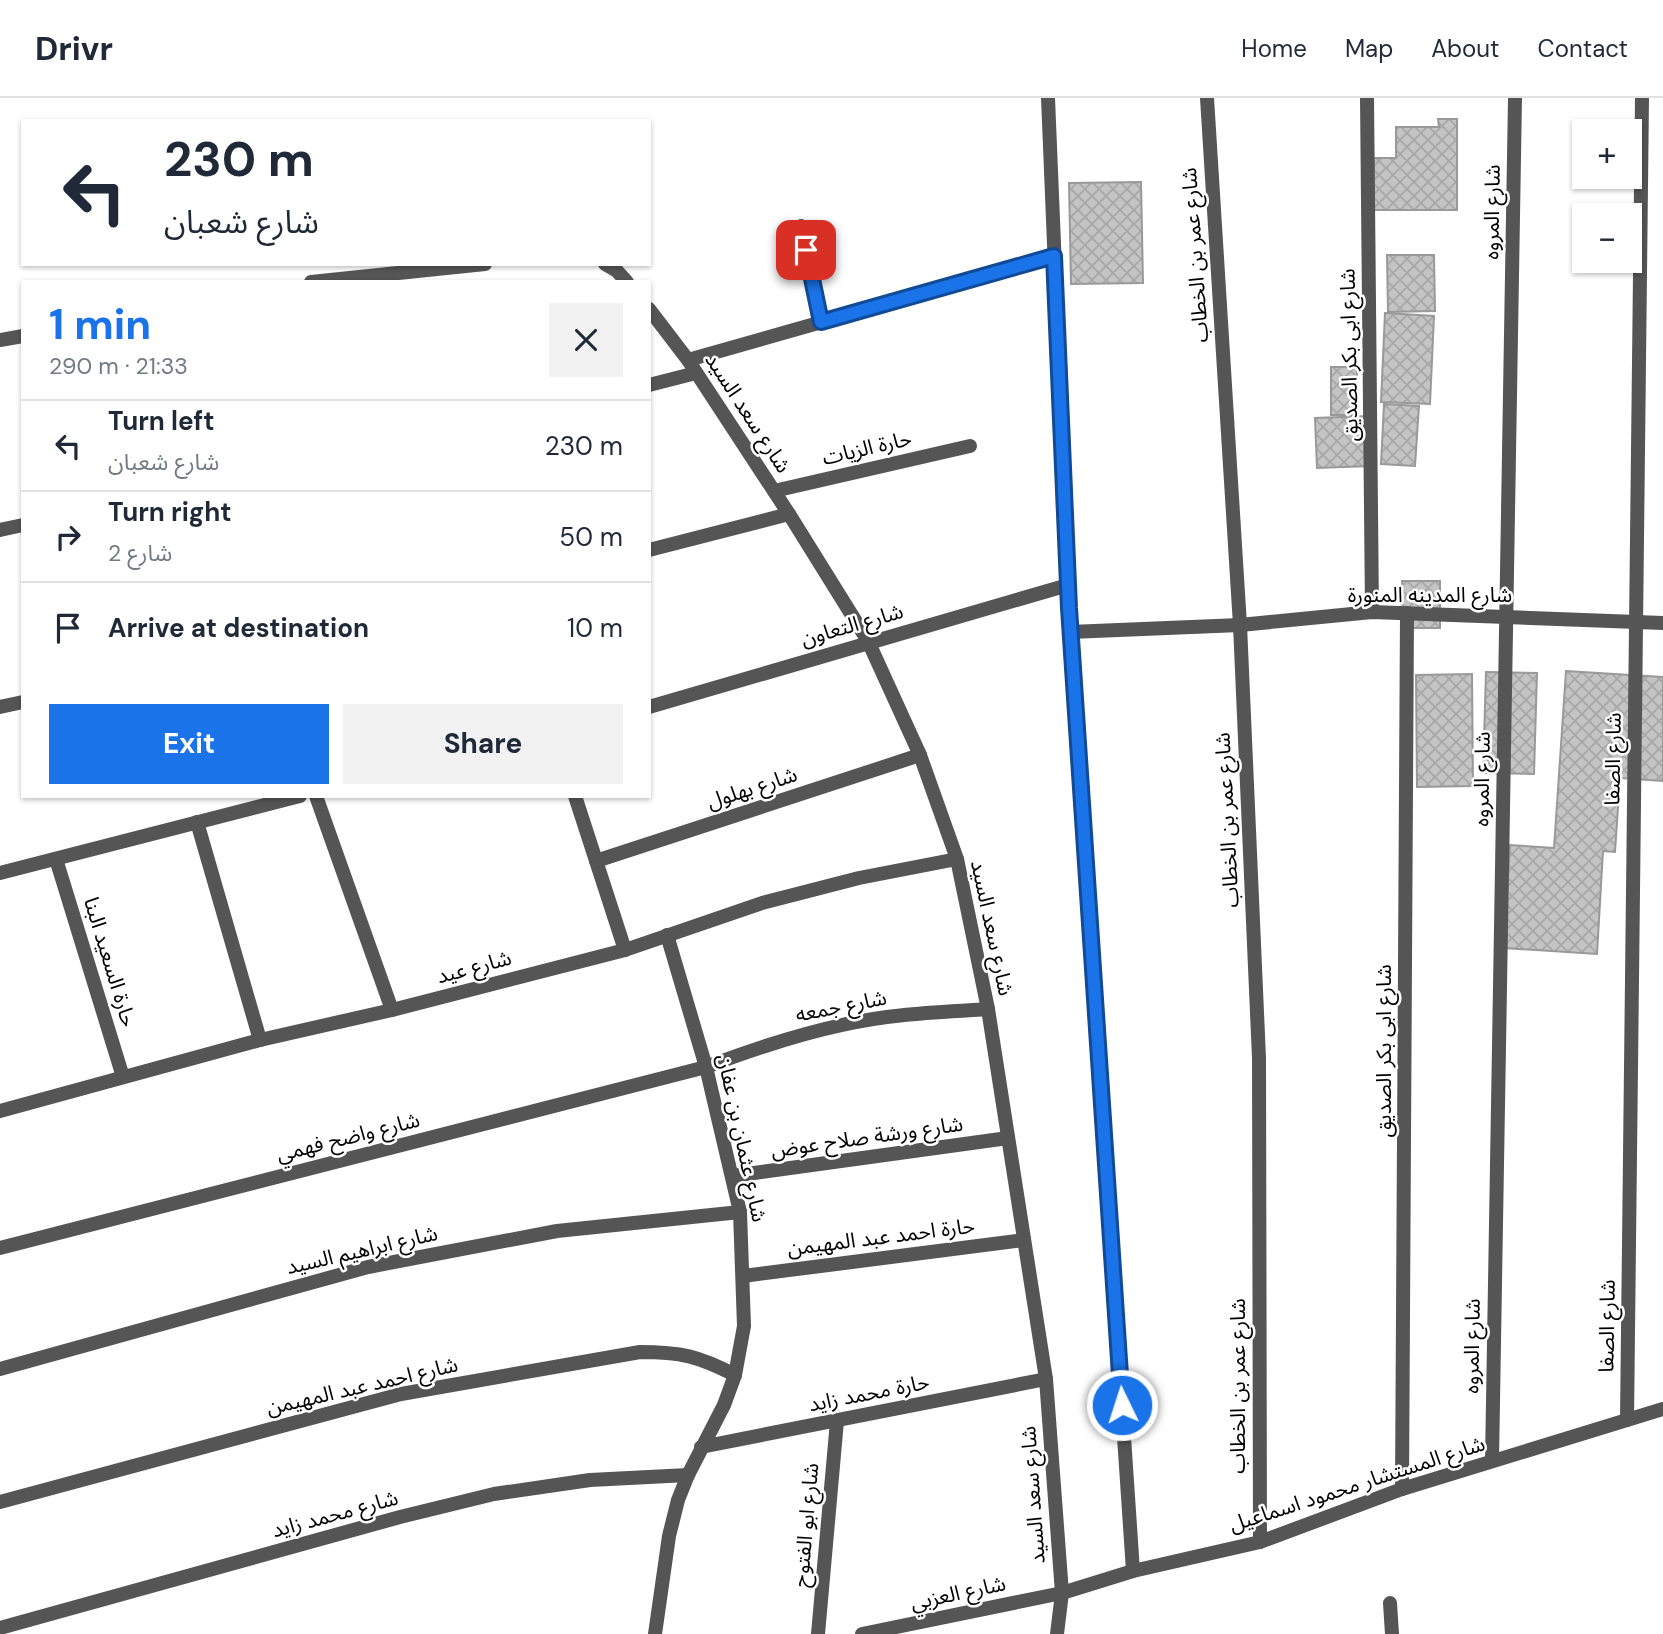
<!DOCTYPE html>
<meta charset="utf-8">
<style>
body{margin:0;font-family:"DM Sans","Noto Sans Arabic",sans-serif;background:#f2f2f3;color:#1f2937;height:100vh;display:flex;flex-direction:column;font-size:26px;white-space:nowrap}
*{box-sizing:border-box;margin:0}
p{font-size:23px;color:#747a83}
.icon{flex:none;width:38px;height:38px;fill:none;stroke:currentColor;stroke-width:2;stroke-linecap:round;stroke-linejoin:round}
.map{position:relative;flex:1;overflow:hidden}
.drawer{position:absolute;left:21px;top:182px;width:630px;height:518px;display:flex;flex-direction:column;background:#fff;border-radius:0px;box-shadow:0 2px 5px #0004}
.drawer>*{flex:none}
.guide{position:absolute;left:21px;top:21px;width:630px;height:147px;border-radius:0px;box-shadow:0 2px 5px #0004;background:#fff;color:#1f2937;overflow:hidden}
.buttons{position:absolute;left:1572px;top:21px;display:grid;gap:14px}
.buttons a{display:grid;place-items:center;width:70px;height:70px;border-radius:0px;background:#fff;box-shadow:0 2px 5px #0004;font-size:35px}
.pin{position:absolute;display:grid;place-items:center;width:60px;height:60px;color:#fff;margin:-30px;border-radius:14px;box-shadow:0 4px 10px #0006}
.me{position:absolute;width:77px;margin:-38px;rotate:356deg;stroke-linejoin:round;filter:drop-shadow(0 0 5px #0008)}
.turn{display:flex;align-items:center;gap:24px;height:147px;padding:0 28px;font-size:32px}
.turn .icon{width:91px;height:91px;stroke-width:2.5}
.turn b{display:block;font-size:49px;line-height:60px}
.round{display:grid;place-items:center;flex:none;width:74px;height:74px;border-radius:0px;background:#f2f2f3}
.summary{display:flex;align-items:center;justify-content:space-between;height:119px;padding:0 28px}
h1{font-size:42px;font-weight:700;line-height:52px;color:#1a73e8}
.action{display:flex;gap:14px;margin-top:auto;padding:14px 28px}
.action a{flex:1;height:80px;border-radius:0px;background:#1a73e8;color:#fff;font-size:28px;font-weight:700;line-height:80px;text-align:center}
.action a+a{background:#f2f2f3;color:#1f2937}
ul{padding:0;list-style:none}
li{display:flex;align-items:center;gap:21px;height:91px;padding:0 28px;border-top:2px solid #e0e1e3}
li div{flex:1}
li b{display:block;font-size:26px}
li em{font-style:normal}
header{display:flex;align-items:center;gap:42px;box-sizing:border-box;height:98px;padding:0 35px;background:#fff;border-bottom:2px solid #e0e1e3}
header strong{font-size:33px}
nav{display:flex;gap:38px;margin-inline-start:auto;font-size:24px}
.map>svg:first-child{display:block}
</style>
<header>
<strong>Drivr</strong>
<nav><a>Home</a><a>Map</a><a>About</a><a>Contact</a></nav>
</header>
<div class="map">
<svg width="1663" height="1536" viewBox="0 0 1663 1536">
<defs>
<pattern id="building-cross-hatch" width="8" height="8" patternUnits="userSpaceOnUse" patternTransform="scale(1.75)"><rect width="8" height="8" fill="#c4c4c4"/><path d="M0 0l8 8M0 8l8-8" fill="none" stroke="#a7a7a7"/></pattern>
</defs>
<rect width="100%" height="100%" fill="#fff"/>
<g fill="url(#building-cross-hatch)" stroke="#999" stroke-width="2">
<path d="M1438,21H1457V112H1374V60H1396V29H1439Z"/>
<path d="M1141,84L1143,185L1071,186L1069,85Z"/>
<path d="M1387,157H1434L1435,213L1388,214Z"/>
<path d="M1385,215L1434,218L1430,306L1381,304Z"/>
<rect x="1331" y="269" width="26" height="48"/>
<path d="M1384,306L1419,308L1415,368L1381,366Z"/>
<path d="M1368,318L1370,368L1317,370L1315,320Z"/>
<path d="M1402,483H1440V530H1403Z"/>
<path d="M1566,573L1663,579V683L1620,680L1615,754L1603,753L1597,856L1504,850L1510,747L1554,750Z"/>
<path d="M1486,574L1537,575L1534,676L1483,675Z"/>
<path d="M1472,576L1473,688L1417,689L1416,577Z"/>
</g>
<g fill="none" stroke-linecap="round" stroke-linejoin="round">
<path stroke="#555" stroke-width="14" d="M1390,1505L1392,1536"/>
<g stroke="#555" stroke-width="14">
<path d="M1048,0L1070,534L1133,1473"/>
<path d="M1207,0L1240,527L1259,960L1260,1444"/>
<path d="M1367,0L1372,514"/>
<path d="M801,128L821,224"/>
<path d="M605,166L617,173L627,184"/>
<path d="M311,184L485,166"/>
<path d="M649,211L688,262L789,416L868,543L920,657L957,761L988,911L1046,1281L1062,1495L1057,1536"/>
<path d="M0,242L23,238"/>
<path d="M688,262L1054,158"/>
<path d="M649,287L696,275"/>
<path d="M774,393L970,348"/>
<path d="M0,432L23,427"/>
<path d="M649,452L789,416"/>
<path d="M1070,534L1240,527L1372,514L1663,525"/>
<path d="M0,609L23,604"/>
<path d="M649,609L1068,487"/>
<path d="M316,698L392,912"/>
<path d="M575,698L625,852"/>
<path d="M197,724L260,942"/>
<path d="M56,761L123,979"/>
<path d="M596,763L920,657"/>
<path d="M0,775L300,698"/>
<path d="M0,1013L260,942L392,912L625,852L762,805L859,780L957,761"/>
<path d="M732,1078L1008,1040"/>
<path d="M0,1150L706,969C751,952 795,937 842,927C889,916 939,914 988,911"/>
<path d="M743,1178L1024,1142"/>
<path d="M0,1271L368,1169L557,1133L740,1114"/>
<path d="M1627,1322L1642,0"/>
<path d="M701,1349L1046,1281"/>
<path d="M1492,1363L1515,0"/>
<path d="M1402,1391L1407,515"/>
<path d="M0,1404L401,1296L640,1254C681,1254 698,1258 735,1277"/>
<path d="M0,1530L400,1419L494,1396L590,1382L688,1377"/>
<path d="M655,1536L669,1438L678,1402L688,1377L724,1307L735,1277L744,1228L740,1114L706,969L667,837"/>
<path d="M818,1536L837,1323"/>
<path d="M862,1536L1062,1495L1133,1473L1260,1444L1402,1391L1663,1311"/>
</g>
</g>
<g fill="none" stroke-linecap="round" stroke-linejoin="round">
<defs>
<path id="route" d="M806,152L821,224L1054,158L1069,510L1122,1307"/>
</defs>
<use href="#route" stroke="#114b97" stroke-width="18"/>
<use href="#route" stroke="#1a73e8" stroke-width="12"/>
</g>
<g text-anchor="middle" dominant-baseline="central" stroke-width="5" stroke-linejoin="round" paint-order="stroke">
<g font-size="21" fill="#000" stroke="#fff">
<text transform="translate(1492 114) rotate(-89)">شارع المروه</text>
<text transform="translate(1195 157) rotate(-94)">شارع عمر بن الخطاب</text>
<text transform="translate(1349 257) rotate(-91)">شارع ابى بكر الصديق</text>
<text transform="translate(748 315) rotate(57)">شارع سعد السيد</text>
<text transform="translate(867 350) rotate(-13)">حارة الزيات</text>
<text x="1430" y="497">شارع المدينه المنورة</text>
<text transform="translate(852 527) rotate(-16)">شارع التعاون</text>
<text transform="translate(1613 661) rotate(-89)">شارع الصفا</text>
<text transform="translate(1482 681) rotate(-89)">شارع المروه</text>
<text transform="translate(752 690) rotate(-18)">شارع بهلول</text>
<text transform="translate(1227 722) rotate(-93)">شارع عمر بن الخطاب</text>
<text transform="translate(992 830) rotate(78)">شارع سعد السيد</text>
<text transform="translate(110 864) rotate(73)">حارة السعيد البنا</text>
<text transform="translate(474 869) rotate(-15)">شارع عيد</text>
<text transform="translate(841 908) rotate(-11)">شارع جمعه</text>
<text transform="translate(1384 953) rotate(-90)">شارع ابى بكر الصديق</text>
<text transform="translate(348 1039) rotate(-14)">شارع واضح فهمي</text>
<text transform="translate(867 1039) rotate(-8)">شارع ورشة صلاح عوض</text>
<text transform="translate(742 1040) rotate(78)">شارع عثمان بن عفان</text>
<text transform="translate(881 1139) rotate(-7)">حارة احمد عبد المهيمن</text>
<text transform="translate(362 1152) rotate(-13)">شارع ابراهيم السيد</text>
<text transform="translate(1607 1228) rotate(-89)">شارع الصفا</text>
<text transform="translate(1472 1248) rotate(-89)">شارع المروه</text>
<text transform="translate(362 1288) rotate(-13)">شارع احمد عبد المهيمن</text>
<text transform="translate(1238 1288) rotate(-90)">شارع عمر بن الخطاب</text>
<text transform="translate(869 1295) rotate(-11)">حارة محمد زايد</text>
<text transform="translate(1357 1386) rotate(-18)">شارع المستشار محمود اسماعيل</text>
<text transform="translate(1033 1397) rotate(-94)">شارع سعد السيد</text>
<text transform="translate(335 1416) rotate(-15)">شارع محمد زايد</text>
<text transform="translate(806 1427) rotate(-85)">شارع ابو الفتوح</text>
<text transform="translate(958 1495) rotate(-12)">شارع العزبي</text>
</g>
</g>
</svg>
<div class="buttons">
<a>+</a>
<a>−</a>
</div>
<div class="pin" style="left:806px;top:152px;background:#d93025"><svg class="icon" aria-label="arrive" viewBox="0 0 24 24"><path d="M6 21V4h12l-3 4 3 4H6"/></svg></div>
<svg class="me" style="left:1122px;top:1307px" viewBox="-20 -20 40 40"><circle r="17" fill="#1a73e8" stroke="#fff" stroke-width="3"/><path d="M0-11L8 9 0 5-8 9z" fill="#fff"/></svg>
<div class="guide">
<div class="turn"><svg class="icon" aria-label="left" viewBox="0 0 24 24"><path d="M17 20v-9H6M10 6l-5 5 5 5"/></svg><div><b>230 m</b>شارع شعبان</div></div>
</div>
<section class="drawer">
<div class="summary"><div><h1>1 min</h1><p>290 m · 21:33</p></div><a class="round"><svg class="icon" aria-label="close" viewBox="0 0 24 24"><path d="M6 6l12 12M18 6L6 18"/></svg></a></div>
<ul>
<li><svg class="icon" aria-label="left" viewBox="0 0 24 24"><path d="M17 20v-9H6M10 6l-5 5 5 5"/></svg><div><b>Turn left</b><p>شارع شعبان</p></div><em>230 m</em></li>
<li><svg class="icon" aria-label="right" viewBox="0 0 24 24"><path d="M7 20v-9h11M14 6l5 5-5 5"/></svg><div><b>Turn right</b><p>شارع 2</p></div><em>50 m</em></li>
<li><svg class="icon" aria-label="arrive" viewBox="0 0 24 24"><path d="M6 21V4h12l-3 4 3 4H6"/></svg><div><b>Arrive at destination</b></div><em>10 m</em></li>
</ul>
<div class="action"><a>Exit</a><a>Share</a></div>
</section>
</div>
